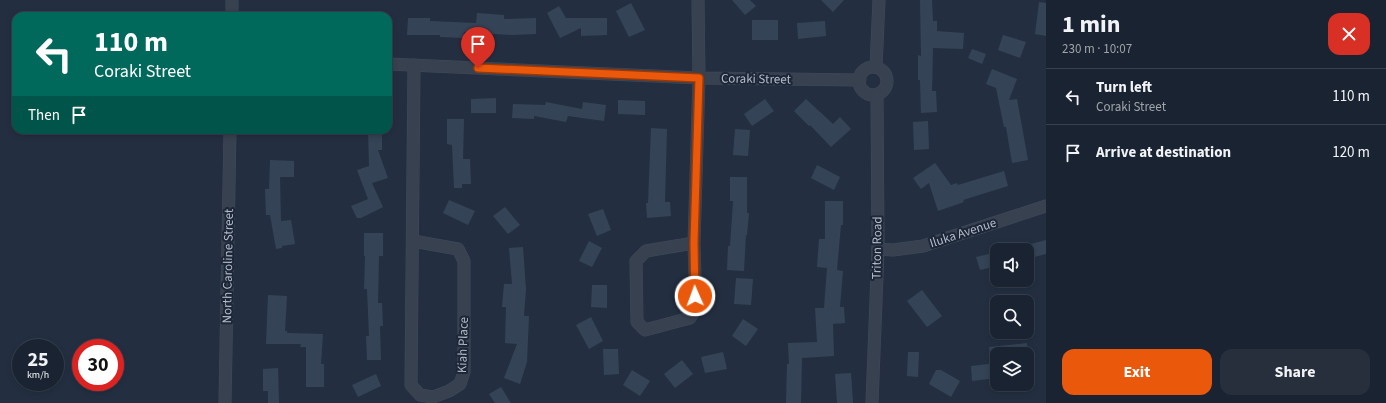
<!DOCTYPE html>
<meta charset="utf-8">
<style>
body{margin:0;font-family:"Source Sans 3",sans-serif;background:#272f3d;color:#f1f3f6;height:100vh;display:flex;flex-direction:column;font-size:15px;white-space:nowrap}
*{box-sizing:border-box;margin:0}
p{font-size:13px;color:#9fa4ab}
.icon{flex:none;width:22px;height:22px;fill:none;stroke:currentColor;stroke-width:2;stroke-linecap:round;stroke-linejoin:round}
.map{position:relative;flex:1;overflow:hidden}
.panel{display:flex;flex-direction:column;background:#1a2331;width:340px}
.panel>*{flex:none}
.hud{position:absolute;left:12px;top:12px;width:380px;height:122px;border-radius:12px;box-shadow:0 2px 6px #0003,0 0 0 1px #38404d;background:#00695c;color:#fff;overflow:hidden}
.fabs{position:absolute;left:990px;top:243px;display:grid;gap:8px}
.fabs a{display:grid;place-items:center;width:44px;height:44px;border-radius:8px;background:#1a2331;box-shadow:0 2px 6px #0003,0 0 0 1px #38404d;font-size:20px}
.speed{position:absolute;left:12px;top:339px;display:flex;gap:8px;font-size:20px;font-weight:700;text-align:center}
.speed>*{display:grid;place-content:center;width:52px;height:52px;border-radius:50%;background:#1a2331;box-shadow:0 2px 6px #0003,0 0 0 1px #38404d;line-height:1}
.speed small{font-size:10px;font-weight:400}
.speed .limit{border:6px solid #d22;background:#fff;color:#111}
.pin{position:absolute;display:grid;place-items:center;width:34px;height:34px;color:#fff;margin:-41px -17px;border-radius:50% 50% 50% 0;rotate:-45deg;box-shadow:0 0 4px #0007}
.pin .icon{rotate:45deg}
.me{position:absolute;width:44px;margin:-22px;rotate:358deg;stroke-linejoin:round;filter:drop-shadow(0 0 3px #0008)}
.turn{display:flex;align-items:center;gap:14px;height:84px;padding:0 16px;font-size:18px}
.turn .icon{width:52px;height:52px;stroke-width:2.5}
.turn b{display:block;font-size:28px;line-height:34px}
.then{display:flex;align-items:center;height:38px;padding:0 16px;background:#0003;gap:8px;font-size:15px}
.round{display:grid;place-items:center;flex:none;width:42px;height:42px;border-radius:12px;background:#272f3d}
.headline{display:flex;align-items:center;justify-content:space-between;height:68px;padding:0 16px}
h1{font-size:24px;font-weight:700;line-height:30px}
.cta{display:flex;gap:8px;margin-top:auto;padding:8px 16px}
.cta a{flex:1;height:46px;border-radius:12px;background:#ea580c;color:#fff;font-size:16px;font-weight:700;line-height:46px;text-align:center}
.cta a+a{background:#272f3d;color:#f1f3f6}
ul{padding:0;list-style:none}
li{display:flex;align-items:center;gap:12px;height:56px;padding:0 16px;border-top:1px solid #38404d}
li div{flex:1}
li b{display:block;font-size:15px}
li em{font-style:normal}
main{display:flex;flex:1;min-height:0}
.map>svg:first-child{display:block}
</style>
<main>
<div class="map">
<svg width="1046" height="403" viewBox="0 0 1046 403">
<rect width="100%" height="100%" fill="#232f41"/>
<g fill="#354357">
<path d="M732,0H750L756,6L745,15Z"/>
<path d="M821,0H844L833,12Z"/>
<path d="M920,0H932L933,21H937V31L964,33L963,49L933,48L932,91H936L937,112L921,113L920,80H918V55L921,56Z"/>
<path d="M1039,2L1046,3V36L1035,34Z"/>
<path d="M631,3L645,30L629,37L616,11Z"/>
<path d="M559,6L566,18H607V35L581,36V28L560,38L547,13Z"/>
<path d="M477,13L504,15V19L536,18V34L512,35L464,32L463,38L440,37V35H407L408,18H430V21L476,23Z"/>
<rect x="752" y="20" width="26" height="20"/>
<path d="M825,21L826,36L798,39L797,23Z"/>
<path d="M1003,35L1026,42L1020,58L998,50Z"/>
<path d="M972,49L986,54L982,64L968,58Z"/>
<path d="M992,69L1017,79L1009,100L1017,99L1028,160L1012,163L1006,127H1004L996,88L986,84Z"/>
<path d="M496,98V113H471V99Z"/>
<path d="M765,99L774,111L752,126L744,114Z"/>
<path d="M806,99L833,124L840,117L851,129L831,147L810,125L809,126L794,111Z"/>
<path d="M618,100L645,101V115L618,114Z"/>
<path d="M546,102L582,109L583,102L606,105L604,121L568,116L566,122L534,116V119L512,118L513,104L545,105Z"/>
<path d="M447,119H464L463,159H470L471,184H462V188H454L452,145L447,144Z"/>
<path d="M928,121L929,149L914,150L913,122Z"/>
<path d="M651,128L667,129L665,202H670L671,216L647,218L646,203H648Z"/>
<path d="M735,129L750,130L748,156L733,155Z"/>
<path d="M368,130H382V150H378L388,178L372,183L383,207L361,218H357L351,206L368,199L357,170L369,166Z"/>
<path d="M270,160L294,161V177H280L281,221L291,220L295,244L282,246V248L276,249L270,215H266L265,189H269Z"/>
<path d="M935,163L951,185L957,183L958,185L1004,171L1008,186L963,200L964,202L938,211L929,183L921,189L913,178Z"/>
<path d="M817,165L840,177L834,190L811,178Z"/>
<path d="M730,177H747V213H749L747,235H746L744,271L727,270L728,246H730L733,201H730Z"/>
<path d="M449,200L475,211L468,225L443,213Z"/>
<path d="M825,201H843V225H841L837,270L843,271L840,307H844L845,323L833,324L834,356L802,358L801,403H786L787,364H789L788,343L817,342L815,308H824L827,268L817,267L819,239H825Z"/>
<path d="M505,207L520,225L508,234L493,216Z"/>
<path d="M603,209L611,230L597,236L588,214Z"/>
<path d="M364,233H383V256H379L378,303H382L383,326H380L381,360H367L366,336H369L367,289H364L365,256H364Z"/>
<path d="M1046,240V254L1027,259V245Z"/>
<path d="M589,241L602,248L592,267L579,261Z"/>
<path d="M523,247L526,289L524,316H529L527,362L520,384L504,378L517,344L505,343L506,307H502L504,284H512L509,248Z"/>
<path d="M997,252V266L980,270L976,257Z"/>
<path d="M736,278L753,279L751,305L734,304Z"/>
<path d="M592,285H607V308L591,307Z"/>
<path d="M922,290L942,316L927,327L907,301Z"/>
<path d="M268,295L287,296L285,331H287V333L323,334L321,364H324V387H306V347H300L301,344H266Z"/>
<path d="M591,317L603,341L589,349L576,325Z"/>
<path d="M743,319L758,329L746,346L732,336Z"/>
<path d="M1027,343L1028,354H990L989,347Z"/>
<path d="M603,349H618L619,374L604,375Z"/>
<path d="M723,352L727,369L705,373L701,357Z"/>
<path d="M908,352H919L918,377L907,376Z"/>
<path d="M682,360L693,374L675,388L664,374Z"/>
<path d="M996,363L997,378L972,381L971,366Z"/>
<path d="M278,368L279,403H268V391H263V369Z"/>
<path d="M632,370L650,381L640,396L623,385Z"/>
<path d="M936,370H941L960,381L951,397L929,384Z"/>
<path d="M851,373L853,403H837L835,374Z"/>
<path d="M376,374L381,386L358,397L352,385Z"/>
<path d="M501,387L511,403H495L489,394Z"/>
</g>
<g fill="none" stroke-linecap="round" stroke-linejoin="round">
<defs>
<g id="street">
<path d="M232,16V0"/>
<path d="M388,64L699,78L860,80"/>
<path d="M876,67L879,0"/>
<circle cx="873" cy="81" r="14"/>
<path d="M413,241L458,249L464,261V372L460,384L449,391L433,397L420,395L411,385L414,65"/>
<path d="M694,243L646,251L636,261L637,322L645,330L690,318L696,309L694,243L699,78L698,0"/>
<path d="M878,249L893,250L923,246L1046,206"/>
<path d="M225,403L230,130"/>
<path d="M872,403L878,249L877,94"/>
</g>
</defs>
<use href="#street" stroke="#414a5a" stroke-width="13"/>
<use href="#street" stroke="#374150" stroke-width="12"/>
</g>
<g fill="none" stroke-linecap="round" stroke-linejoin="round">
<defs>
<path id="route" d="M478,68L699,78L694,243L695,296"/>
</defs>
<use href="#route" stroke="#983908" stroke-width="10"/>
<use href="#route" stroke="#ea580c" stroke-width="7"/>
</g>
<g text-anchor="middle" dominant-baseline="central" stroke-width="4" stroke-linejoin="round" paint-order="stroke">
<g font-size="13" fill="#b4bccb" stroke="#1c2636">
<text transform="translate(756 79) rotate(1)">Coraki Street</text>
<text transform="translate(963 233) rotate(-18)">Iluka Avenue</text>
<text transform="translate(877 248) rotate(-89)">Triton Road</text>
<text transform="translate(228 266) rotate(-89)">North Caroline Street</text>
<text transform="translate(463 345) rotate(-88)">Kiah Place</text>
</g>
</g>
</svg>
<div class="fabs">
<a><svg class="icon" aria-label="sound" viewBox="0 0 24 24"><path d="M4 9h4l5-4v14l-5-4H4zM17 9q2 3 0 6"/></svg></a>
<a><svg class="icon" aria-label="search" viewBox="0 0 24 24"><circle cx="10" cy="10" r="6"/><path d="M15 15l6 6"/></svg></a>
<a><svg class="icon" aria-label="layers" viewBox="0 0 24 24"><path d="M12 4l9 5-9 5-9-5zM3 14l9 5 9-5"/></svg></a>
</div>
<div class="speed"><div>25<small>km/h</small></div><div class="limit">30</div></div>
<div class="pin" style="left:478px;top:68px;background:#d93025"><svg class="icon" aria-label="arrive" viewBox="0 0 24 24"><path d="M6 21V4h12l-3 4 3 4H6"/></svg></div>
<svg class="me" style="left:695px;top:296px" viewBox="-20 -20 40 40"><circle r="17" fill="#ea580c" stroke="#fff" stroke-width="3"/><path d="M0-11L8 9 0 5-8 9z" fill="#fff"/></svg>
<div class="hud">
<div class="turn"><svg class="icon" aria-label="left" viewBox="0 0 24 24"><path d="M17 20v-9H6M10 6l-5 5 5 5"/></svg><div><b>110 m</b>Coraki Street</div></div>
<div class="then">Then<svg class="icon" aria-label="arrive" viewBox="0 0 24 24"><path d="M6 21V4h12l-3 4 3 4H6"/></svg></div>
</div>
</div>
<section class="panel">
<div class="headline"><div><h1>1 min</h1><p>230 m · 10:07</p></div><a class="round" style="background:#d93025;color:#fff"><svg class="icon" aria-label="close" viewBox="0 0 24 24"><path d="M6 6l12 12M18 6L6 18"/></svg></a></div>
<ul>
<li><svg class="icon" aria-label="left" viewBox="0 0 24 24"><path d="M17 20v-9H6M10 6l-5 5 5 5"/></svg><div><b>Turn left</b><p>Coraki Street</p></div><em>110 m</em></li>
<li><svg class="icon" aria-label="arrive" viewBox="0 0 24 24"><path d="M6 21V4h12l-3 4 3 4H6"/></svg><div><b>Arrive at destination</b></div><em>120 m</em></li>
</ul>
<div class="cta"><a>Exit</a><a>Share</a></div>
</section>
</main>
